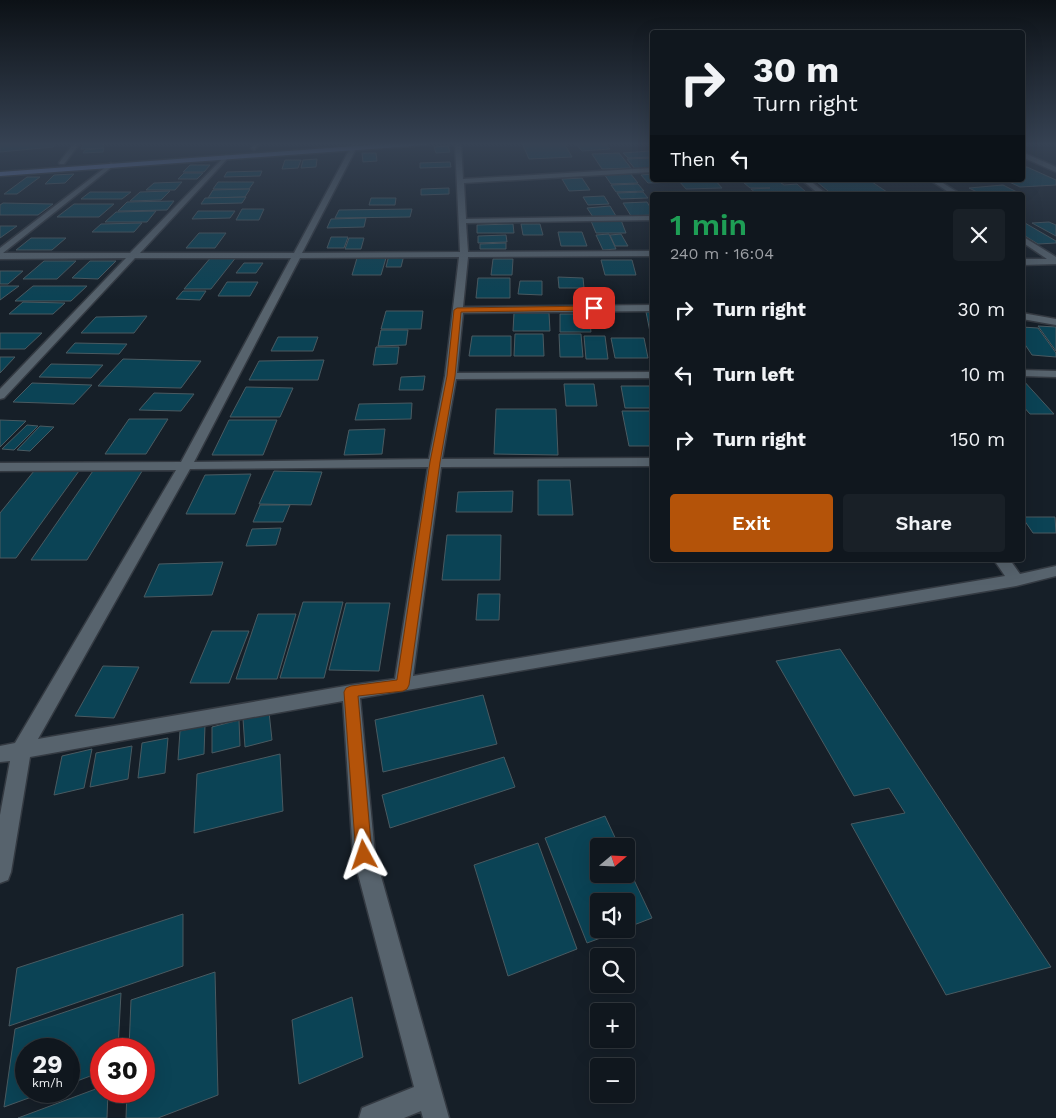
<!DOCTYPE html>
<meta charset="utf-8">
<style>
body{margin:0;font-family:"Work Sans",sans-serif;background:#192027;color:#f1f3f6;height:100vh;display:flex;flex-direction:column;font-size:19px;white-space:nowrap}
*{box-sizing:border-box;margin:0}
p{font-size:16px;color:#9c9fa4}
.icon{flex:none;width:28px;height:28px;fill:none;stroke:currentColor;stroke-width:2;stroke-linecap:round;stroke-linejoin:round}
.map{position:relative;flex:1;overflow:hidden}
.details{position:absolute;left:650px;top:192px;width:375px;height:370px;display:flex;flex-direction:column;background:#10171e;border-radius:5px;box-shadow:0 5px 20px #0002,0 0 0 1px #30363c}
.details>*{flex:none}
.hud{position:absolute;left:650px;top:30px;width:375px;height:152px;border-radius:5px;box-shadow:0 5px 20px #0002,0 0 0 1px #30363c;background:#10171e;color:#f1f3f6;overflow:hidden}
.needle{width:32px;rotate:71deg}
.tools{position:absolute;left:590px;top:838px;display:grid;gap:10px}
.tools a{display:grid;place-items:center;width:45px;height:45px;border-radius:5px;background:#10171e;box-shadow:0 5px 20px #0002,0 0 0 1px #30363c;font-size:25px}
.speed{position:absolute;left:15px;top:1038px;display:flex;gap:10px;font-size:25px;font-weight:700;text-align:center}
.speed>*{display:grid;place-content:center;width:65px;height:65px;border-radius:50%;background:#10171e;box-shadow:0 5px 20px #0002,0 0 0 1px #30363c;line-height:1}
.speed small{font-size:12px;font-weight:400}
.speed .limit{border:8px solid #d22;background:#fff;color:#111}
.pin{position:absolute;display:grid;place-items:center;width:42px;height:42px;color:#fff;margin:-21px;border-radius:10px;box-shadow:0 2px 8px #0006}
.me{position:absolute;width:55px;margin:-28px;rotate:355deg;stroke-linejoin:round;filter:drop-shadow(0 0 4px #0008)}
.turn{display:flex;align-items:center;gap:18px;height:105px;padding:0 20px;font-size:22px}
.turn .icon{width:65px;height:65px;stroke-width:2.5}
.turn b{display:block;font-size:35px;line-height:42px}
.then{display:flex;align-items:center;height:48px;padding:0 20px;background:#0003;gap:10px;font-size:19px}
.round{display:grid;place-items:center;flex:none;width:52px;height:52px;border-radius:5px;background:#192027}
.overview{display:flex;align-items:center;justify-content:space-between;height:85px;padding:0 20px}
h1{font-size:30px;font-weight:600;line-height:38px;color:#1e9e55}
.action{display:flex;gap:10px;margin-top:auto;padding:10px 20px}
.action a{flex:1;height:58px;border-radius:5px;background:#b45309;color:#fff;font-size:20px;font-weight:600;line-height:58px;text-align:center}
.action a+a{background:#192027;color:#f1f3f6}
ul{padding:0;list-style:none}
li{display:flex;align-items:center;gap:15px;height:65px;padding:0 20px}
li div{flex:1}
li b{display:block;font-size:19px}
li em{font-style:normal}
.map>svg:first-child{display:block}
</style>
<div class="map">
<svg width="1056" height="1118" viewBox="0 0 1056 1118">
<rect width="100%" height="100%" fill="#161f28"/>
<g fill="#0b4355" stroke="#4a5a61">
<path d="M0,143H56L53,147L0,152Z"/>
<path d="M84,143H104L103,148L81,149Z"/>
<path d="M522,143H564L572,157L529,159Z"/>
<path d="M575,143H603L610,149L582,151Z"/>
<path d="M448,146L450,152L436,153L434,147Z"/>
<path d="M104,148L103,152L83,153L85,150Z"/>
<path d="M649,151L652,157L628,158L623,153Z"/>
<path d="M362,153H376L377,161L363,162Z"/>
<path d="M619,153L631,168L602,169L592,154Z"/>
<path d="M652,158V168L635,169L627,159Z"/>
<path d="M317,159L316,167L301,168L303,160Z"/>
<path d="M285,160H301L298,168L282,169Z"/>
<path d="M450,162L451,167L420,168V163Z"/>
<path d="M190,165H210L204,172H183Z"/>
<path d="M1022,167H1027L1056,180V185L1020,187L1005,180H1022Z"/>
<path d="M262,171L260,176L224,177L227,172Z"/>
<path d="M184,173H203L197,179H178Z"/>
<path d="M630,173L638,183L611,184L604,174Z"/>
<path d="M74,174L65,183L45,184L54,175Z"/>
<path d="M652,174V180H674L675,182L648,183L641,175Z"/>
<path d="M27,177H40L17,194H4Z"/>
<path d="M582,178L590,190L569,191L562,179Z"/>
<path d="M678,180H715L722,188L686,189Z"/>
<path d="M742,180H792L794,182L781,183L784,185L797,184L806,192L757,194L751,189L770,188H750L744,183L764,182Z"/>
<path d="M869,180L887,192L833,195L817,182Z"/>
<path d="M182,182L175,190H146L154,183Z"/>
<path d="M218,182H254L249,189H213Z"/>
<path d="M638,184L644,191L616,192L611,185Z"/>
<path d="M1003,185L1021,194L983,195L969,188Z"/>
<path d="M449,188V194L421,195V189Z"/>
<path d="M250,189L245,197L208,198L213,190Z"/>
<path d="M170,191L161,200L130,201L140,192Z"/>
<path d="M90,192H131L122,199H81Z"/>
<path d="M643,192L648,198L621,199L617,193Z"/>
<path d="M604,196L609,204L588,205L583,197Z"/>
<path d="M246,197L242,203L201,204L205,198Z"/>
<path d="M371,198H396L395,205H369Z"/>
<path d="M174,201L167,210L118,211L127,202Z"/>
<path d="M647,202L652,210V215L631,216L623,203Z"/>
<path d="M3,203L53,204L38,215H0V205Z"/>
<path d="M74,204H114L99,217H57Z"/>
<path d="M610,206L616,216L593,217L587,208Z"/>
<path d="M242,209H264L259,220H236Z"/>
<path d="M412,209L410,217L335,218L339,210Z"/>
<path d="M156,211L147,222H105L116,212Z"/>
<path d="M198,211H235L230,218L192,219Z"/>
<path d="M366,218L364,227L327,228L331,219Z"/>
<path d="M621,220L626,233H596L591,221Z"/>
<path d="M1049,222L1056,225V236L1032,223Z"/>
<path d="M142,223L134,232H92L101,224Z"/>
<path d="M1022,223H1025L1056,241V243L1038,244L1022,234Z"/>
<path d="M513,224L514,233H477V225Z"/>
<path d="M521,224H540L543,235H523Z"/>
<path d="M0,226H17L0,238Z"/>
<path d="M558,232H582L587,246H561Z"/>
<path d="M199,233H226L215,248H186Z"/>
<path d="M609,234L616,249L603,250L596,235Z"/>
<path d="M621,234L628,246H615L610,235Z"/>
<path d="M506,235L507,242L478,243V236Z"/>
<path d="M331,237H348L344,248H327Z"/>
<path d="M31,238H66L52,250H16Z"/>
<path d="M349,238H364L361,249H345Z"/>
<path d="M506,243V249H480V244Z"/>
<path d="M389,255H404L401,267H386Z"/>
<path d="M212,256H237L211,289H184Z"/>
<path d="M357,258H386L381,275H352Z"/>
<path d="M493,259H513L512,275H491Z"/>
<path d="M601,260H632L636,275H605Z"/>
<path d="M44,261H76L57,279H23Z"/>
<path d="M90,261H116L98,279L72,278Z"/>
<path d="M244,263H263L256,273H236Z"/>
<path d="M0,271H23L8,284H0Z"/>
<path d="M558,277L583,278L584,288H559Z"/>
<path d="M478,278H510V298H476Z"/>
<path d="M520,281H542V295L518,294Z"/>
<path d="M227,282H258L250,296H218Z"/>
<path d="M0,286H19L0,300Z"/>
<path d="M33,286H87L71,301H15Z"/>
<path d="M183,291H206L200,300L176,299Z"/>
<path d="M23,302L65,303L53,314H9Z"/>
<path d="M386,311H423L421,329H381Z"/>
<path d="M646,312H652V337H651Z"/>
<path d="M514,313H549L550,331H513Z"/>
<path d="M560,314H589L591,332H560Z"/>
<path d="M147,316L134,333H81L96,317Z"/>
<path d="M1038,326L1056,327V351Z"/>
<path d="M1022,327L1038,328L1056,353V357L1032,355L1022,340Z"/>
<path d="M381,330H408L406,345L378,346Z"/>
<path d="M0,333H42L25,349H0Z"/>
<path d="M515,334H543L544,356H514Z"/>
<path d="M559,334H581L583,357H560Z"/>
<path d="M472,336H511V356H469Z"/>
<path d="M584,336H605L608,359H586Z"/>
<path d="M278,337H318L313,351H271Z"/>
<path d="M611,338H644L648,358H615Z"/>
<path d="M75,343L127,344L119,354L66,353Z"/>
<path d="M376,347H399L397,364L373,365Z"/>
<path d="M0,357H15L0,373Z"/>
<path d="M123,359L201,361L181,388L98,386Z"/>
<path d="M324,360L318,380H249L259,361Z"/>
<path d="M51,364L103,365L91,378L39,377Z"/>
<path d="M425,376L423,390H399L401,377Z"/>
<path d="M1022,379L1054,414H1030L1022,405Z"/>
<path d="M32,383L92,385L74,404L13,402Z"/>
<path d="M564,384H594L597,406H566Z"/>
<path d="M621,386H652V408H625Z"/>
<path d="M246,387L293,388L280,417H230Z"/>
<path d="M154,393L194,394L181,411L139,410Z"/>
<path d="M412,403L411,419L355,420L359,404Z"/>
<path d="M496,409H556L558,455L494,454Z"/>
<path d="M622,411H652V446H629Z"/>
<path d="M129,419H168L146,454H105Z"/>
<path d="M0,420L26,421L0,447Z"/>
<path d="M229,420H277L263,455H212Z"/>
<path d="M27,425L38,426L14,450L2,449Z"/>
<path d="M40,426L54,427L30,451L17,450Z"/>
<path d="M385,429L382,454L344,455L349,430Z"/>
<path d="M95,468H144L87,560H31Z"/>
<path d="M34,471H79L16,558H0V513Z"/>
<path d="M274,471L322,472L311,505L259,504Z"/>
<path d="M251,474L235,514H186L205,475Z"/>
<path d="M538,480H570L573,515H538Z"/>
<path d="M513,491L512,512H456L458,492Z"/>
<path d="M260,505H290L283,522H253Z"/>
<path d="M1022,517H1055L1056,533H1033Z"/>
<path d="M281,528L276,545L246,546L252,529Z"/>
<path d="M447,535H501L500,580H442Z"/>
<path d="M223,562L212,595L144,597L159,564Z"/>
<path d="M478,594H500L499,620H476Z"/>
<path d="M303,602H343L324,678H280Z"/>
<path d="M346,603H390L379,671L329,670Z"/>
<path d="M258,614H296L277,679H236Z"/>
<path d="M212,631H249L229,683H190Z"/>
<path d="M840,649L1051,967L946,995L851,824L905,813L889,788L854,796L776,661Z"/>
<path d="M103,666L139,667L114,718L75,716Z"/>
<path d="M483,695L497,744L383,772L375,720Z"/>
<path d="M269,712L272,740L245,747L243,719Z"/>
<path d="M239,720L240,746L212,753V727Z"/>
<path d="M205,725L204,754L178,760L180,731Z"/>
<path d="M168,738L165,773L138,778L142,743Z"/>
<path d="M132,746L128,779L90,787L96,753Z"/>
<path d="M92,749L84,788L54,795L62,756Z"/>
<path d="M280,754L283,811L194,833L197,774Z"/>
<path d="M504,757L515,787L390,828L382,795Z"/>
<path d="M605,816L619,846H599V874H626V863L652,918L626,928V901H599V929H625L587,943L545,838Z"/>
<path d="M538,843L577,949L508,976L474,865Z"/>
<path d="M183,914V966L9,1026L17,968Z"/>
<path d="M215,972L218,1095L158,1118H126L127,1091H144V1049H129L131,1000Z"/>
<path d="M121,993L118,1049H101V1072L69,1084V1049H26V1091H48L4,1107L15,1029Z"/>
<path d="M352,997L363,1057L299,1084L292,1020Z"/>
<path d="M101,1087V1091H108L107,1118H18Z"/>
</g>
<g fill="none" stroke-linecap="round" stroke-linejoin="round">
<defs>
<g id="street">
<path d="M74,143H80L64,164H60L59,163Z"/>
<path d="M254,143H260L254,150L251,148Z"/>
<path d="M353,143H359L302,253L460,252L455,143H461L463,179L652,168V172L464,183L466,219L652,216V220L466,223L468,252L652,251V256L468,257L463,307L652,305V311L463,313L457,373L652,372V378L456,379L442,459L652,458V466L441,467L413,676L1005,576L994,560H1010L1020,574L1056,566V576L1016,586L360,698L375,855L449,1118H423L421,1111L404,1118H359L362,1108L414,1087L353,855L343,701L30,757L11,872L8,880L0,883V815L10,761L0,762V746L15,743L176,470L0,471V463L181,462L291,258H135L4,398L0,399V389L126,258L0,259V248L111,163L113,164V166L3,253H130L226,155L228,156V158L140,253H294ZM459,257L445,376L429,459L194,462L300,258ZM428,467L395,679L351,685L38,739L190,469Z"/>
<path d="M1022,152L1056,167V172L1022,157Z"/>
<path d="M802,180H809L828,195H820Z"/>
<path d="M930,180H938L962,195H953Z"/>
<path d="M1022,236L1056,257V264L1022,265V259H1047L1022,242Z"/>
<path d="M1022,313L1056,319V325L1022,319Z"/>
<path d="M1022,370L1056,371V377L1022,376Z"/>
</g>
<path id="primary" d="M398,143H428L425,145L0,176V172Z"/>
</defs>
<use href="#street" stroke="#343a42" stroke-width="3"/>
<use href="#primary" stroke="#343a42" stroke-width="3"/>
<use href="#street" fill="#57636d" fill-rule="evenodd"/>
<use href="#primary" fill="#687fba" fill-rule="evenodd"/>
</g>
<linearGradient id="sky" x2="0" y2="1"><stop stop-color="#0c1116"/><stop offset="0.48" stop-color="#364253"/><stop offset="1" stop-color="#364253" stop-opacity="0"/></linearGradient>
<rect width="1056" height="300" fill="url(#sky)"/>
<path fill="#b45309" stroke="#753606" d="M594,306L597,307V310L461,312L455,376L440,462L409,685L407,689L403,691L358,696L372,855L370,860L364,863L358,860L356,855L344,692L346,688L351,686L397,680L430,462L447,376L454,310L457,308Z"/>
</svg>
<div class="tools">
<a><svg class="needle" viewBox="-14 -14 28 28"><path d="M0-13l5 13h-10z" fill="#e53935"/><path d="M0 13l5-13h-10z" fill="#9c9fa4"/></svg></a>
<a><svg class="icon" aria-label="sound" viewBox="0 0 24 24"><path d="M4 9h4l5-4v14l-5-4H4zM17 9q2 3 0 6"/></svg></a>
<a><svg class="icon" aria-label="search" viewBox="0 0 24 24"><circle cx="10" cy="10" r="6"/><path d="M15 15l6 6"/></svg></a>
<a>+</a>
<a>−</a>
</div>
<div class="speed"><div>29<small>km/h</small></div><div class="limit">30</div></div>
<div class="pin" style="left:594px;top:308px;background:#d93025"><svg class="icon" aria-label="arrive" viewBox="0 0 24 24"><path d="M6 21V4h12l-3 4 3 4H6"/></svg></div>
<svg class="me" style="left:364px;top:855px" viewBox="-20 -20 40 40"><path d="M0-17L14 15 0 8-14 15z" fill="#b45309" stroke="#fff" stroke-width="4"/></svg>
<div class="hud">
<div class="turn"><svg class="icon" aria-label="right" viewBox="0 0 24 24"><path d="M7 20v-9h11M14 6l5 5-5 5"/></svg><div><b>30 m</b>Turn right</div></div>
<div class="then">Then<svg class="icon" aria-label="left" viewBox="0 0 24 24"><path d="M17 20v-9H6M10 6l-5 5 5 5"/></svg></div>
</div>
<section class="details">
<div class="overview"><div><h1>1 min</h1><p>240 m · 16:04</p></div><a class="round"><svg class="icon" aria-label="close" viewBox="0 0 24 24"><path d="M6 6l12 12M18 6L6 18"/></svg></a></div>
<ul>
<li><svg class="icon" aria-label="right" viewBox="0 0 24 24"><path d="M7 20v-9h11M14 6l5 5-5 5"/></svg><div><b>Turn right</b></div><em>30 m</em></li>
<li><svg class="icon" aria-label="left" viewBox="0 0 24 24"><path d="M17 20v-9H6M10 6l-5 5 5 5"/></svg><div><b>Turn left</b></div><em>10 m</em></li>
<li><svg class="icon" aria-label="right" viewBox="0 0 24 24"><path d="M7 20v-9h11M14 6l5 5-5 5"/></svg><div><b>Turn right</b></div><em>150 m</em></li>
</ul>
<div class="action"><a>Exit</a><a>Share</a></div>
</section>
</div>
